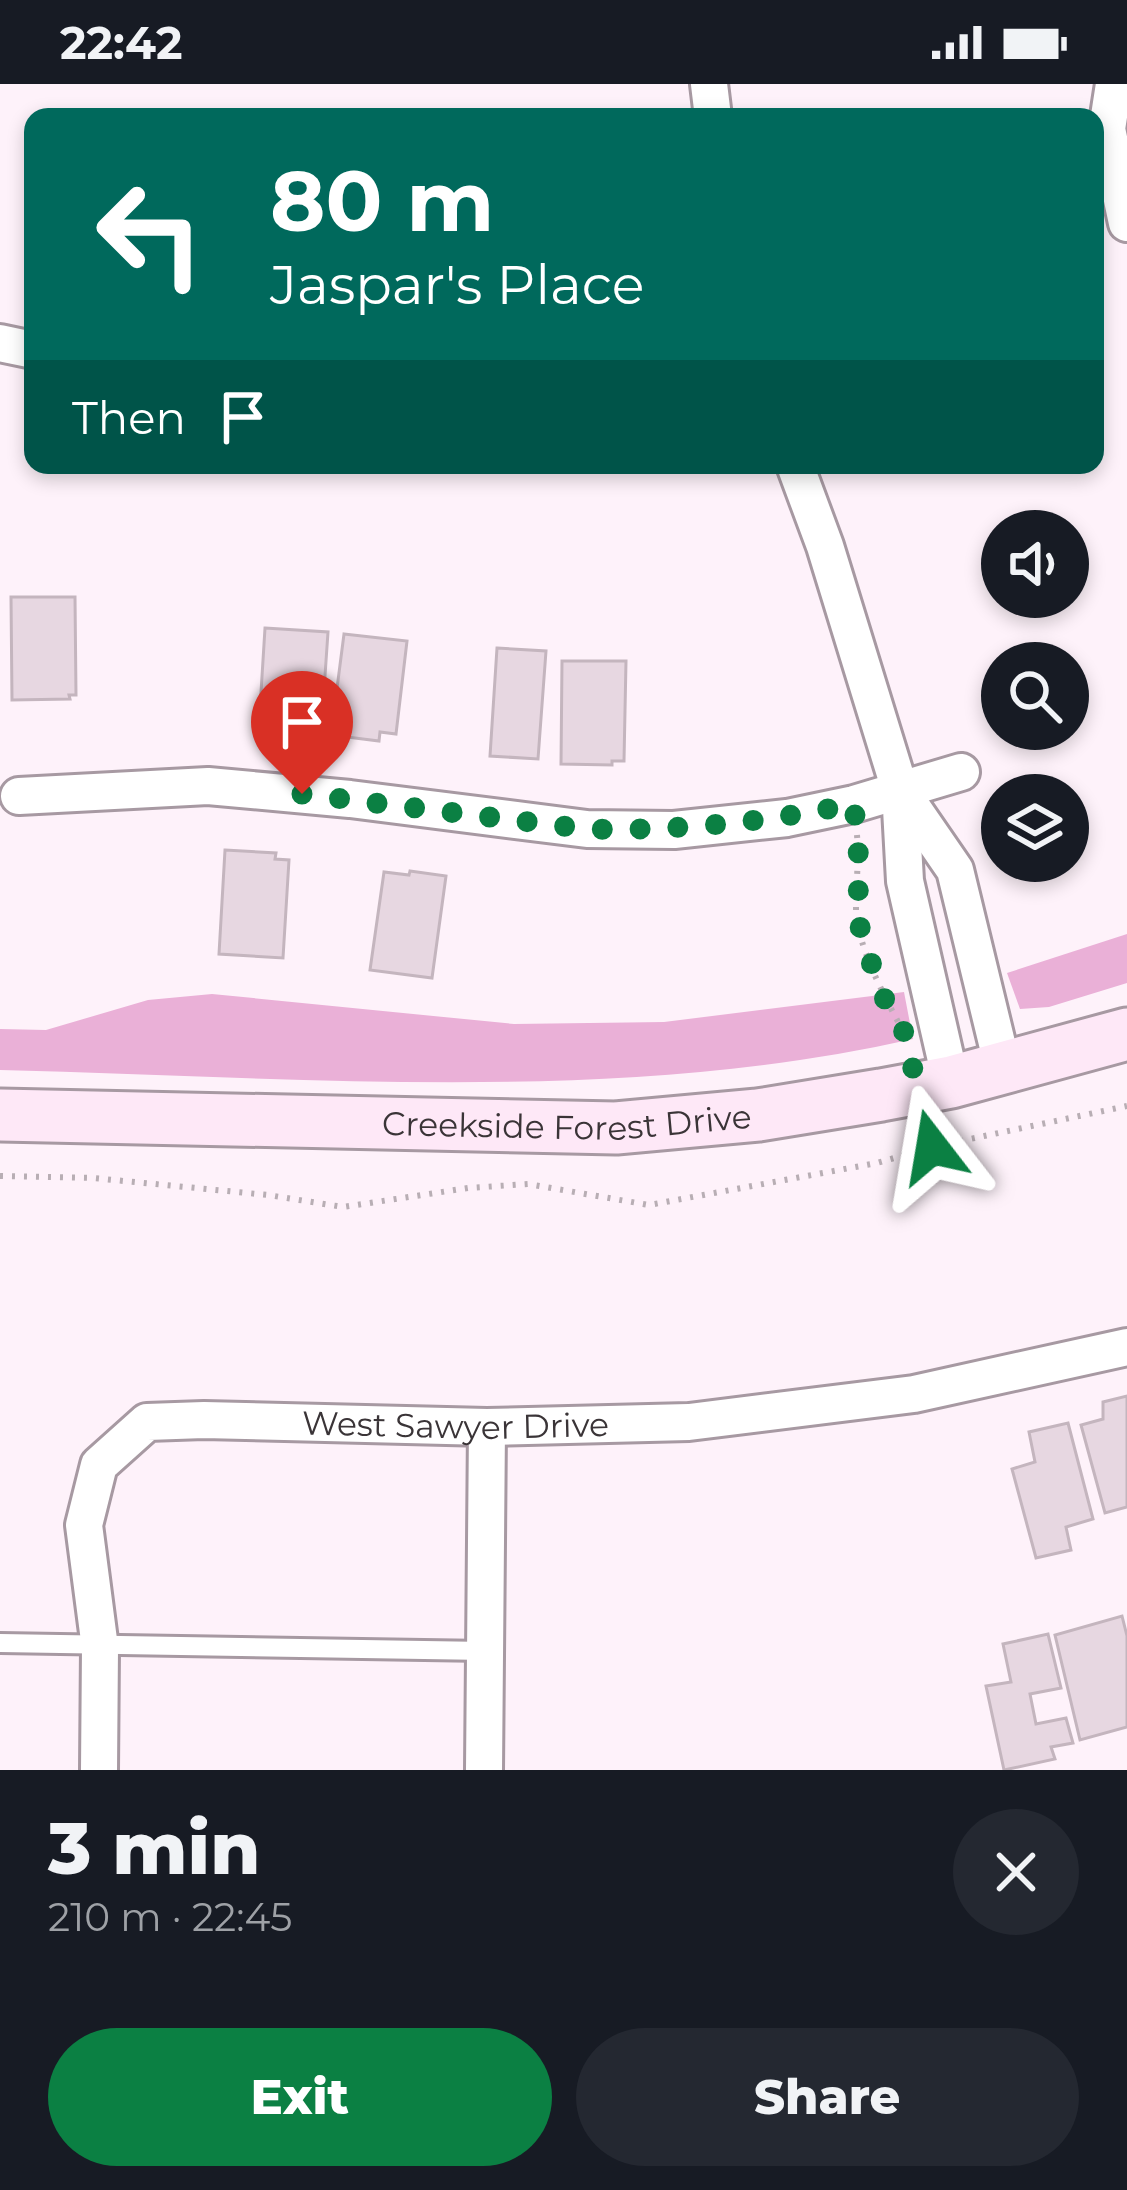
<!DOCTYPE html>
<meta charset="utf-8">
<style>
body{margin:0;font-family:Montserrat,sans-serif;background:#242831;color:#f1f3f6;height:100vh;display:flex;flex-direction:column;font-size:45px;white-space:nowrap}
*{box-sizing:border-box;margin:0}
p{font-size:39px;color:#9ea1a6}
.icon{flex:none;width:66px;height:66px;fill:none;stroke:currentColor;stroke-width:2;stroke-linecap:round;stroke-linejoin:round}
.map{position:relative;height:1686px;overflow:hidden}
.panel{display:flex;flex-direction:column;background:#171b24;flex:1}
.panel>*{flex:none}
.banner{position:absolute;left:24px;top:24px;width:1080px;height:366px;border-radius:24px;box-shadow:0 6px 18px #0003;background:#00695c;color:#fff;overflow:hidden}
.fabs{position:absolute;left:981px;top:426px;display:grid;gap:24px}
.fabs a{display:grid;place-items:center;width:108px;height:108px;border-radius:50%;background:#171b24;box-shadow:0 6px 18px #0003;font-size:60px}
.pin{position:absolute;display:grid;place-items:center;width:102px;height:102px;color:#fff;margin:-123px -51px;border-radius:50% 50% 50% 0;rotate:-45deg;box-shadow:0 0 12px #0007}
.pin .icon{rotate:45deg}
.me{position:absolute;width:132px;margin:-66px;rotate:346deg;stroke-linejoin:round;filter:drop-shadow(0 0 9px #0008)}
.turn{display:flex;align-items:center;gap:42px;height:252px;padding:0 48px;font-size:54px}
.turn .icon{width:156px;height:156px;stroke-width:2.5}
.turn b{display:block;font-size:84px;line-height:102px}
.then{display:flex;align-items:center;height:114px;padding:0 48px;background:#0003;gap:24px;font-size:45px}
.round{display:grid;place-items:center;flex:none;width:126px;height:126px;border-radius:63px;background:#242831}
.head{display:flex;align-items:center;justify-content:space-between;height:204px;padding:0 48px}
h1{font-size:72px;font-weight:800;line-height:90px}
.primary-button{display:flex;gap:24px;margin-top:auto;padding:24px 48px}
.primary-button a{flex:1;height:138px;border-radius:72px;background:#0b8043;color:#fff;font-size:48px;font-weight:800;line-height:138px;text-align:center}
.primary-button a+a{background:#242831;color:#f1f3f6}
.status{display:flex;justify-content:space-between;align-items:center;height:84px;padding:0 60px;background:#171b24;direction:ltr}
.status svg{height:33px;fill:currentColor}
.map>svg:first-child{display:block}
</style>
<div class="status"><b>22:42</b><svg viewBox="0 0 49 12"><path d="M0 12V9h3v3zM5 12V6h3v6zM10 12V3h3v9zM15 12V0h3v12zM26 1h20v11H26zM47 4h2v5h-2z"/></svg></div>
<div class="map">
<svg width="1127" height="1686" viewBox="0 0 1127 1686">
<rect width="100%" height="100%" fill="#fef2fa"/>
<g fill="#eab0d7">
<path d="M1127,850V899L1049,923L1020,925L1007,889Z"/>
<path d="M904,908L913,955C616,1022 302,993 0,986V945L46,946L148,916L212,910L514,940L664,938Z"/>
</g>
<g fill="#e7d7e1" stroke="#c4b5be" stroke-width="3">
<path d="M11,513H75L76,611H69L70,615L12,616Z"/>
<path d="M265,544L328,548L321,650L259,641Z"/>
<path d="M344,550L407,557L396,650L380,648L379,657L331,651Z"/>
<path d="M497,564L546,567L538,675L490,672Z"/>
<path d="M562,577H626L624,677H612V681L561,680Z"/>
<path d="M225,766L276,769L275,775L289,776L283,874L219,870Z"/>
<path d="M410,787L446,792L432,894L370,886L384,788L409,791Z"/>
<path d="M1127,1312V1423L1105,1429L1081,1341L1103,1335V1318Z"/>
<path d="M1068,1339L1093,1435L1066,1443L1071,1466L1036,1474L1012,1385L1035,1378L1029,1348Z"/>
<path d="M1122,1532L1127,1552V1643L1080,1656L1055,1551Z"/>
<path d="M1048,1550L1061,1604L1030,1610L1036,1640L1066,1634L1073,1659L1051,1663L1055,1675L1004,1686L986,1602L1011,1598L1003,1560Z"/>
</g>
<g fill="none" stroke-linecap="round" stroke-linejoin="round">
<defs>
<path id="service" d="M0,1559L486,1567"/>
<g id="minor">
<path d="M709,0L713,33"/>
<path d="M1114,0L1107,45L1127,139"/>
<path d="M0,259L33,266"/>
<path d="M795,381L825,462L900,706L905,797L951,998"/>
<path d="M902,709L955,786L1003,984"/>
<path d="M19,712L208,702L350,715L587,745L674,746L787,734L854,720L961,688"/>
<path id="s1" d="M99,1686L100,1564L84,1441L99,1381L147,1338L204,1336L487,1343L689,1338L914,1310L1127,1263"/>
<path d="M484,1686L487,1343"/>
</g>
<g id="secondary">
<path id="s2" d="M0,1031L616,1044L758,1031L881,1011L951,998L1127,950"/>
</g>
</defs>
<use href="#service" stroke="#a799a2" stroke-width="24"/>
<use href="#minor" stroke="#a799a2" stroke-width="42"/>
<use href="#secondary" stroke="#a799a2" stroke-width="57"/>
<g stroke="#b8aeb4" stroke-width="6" stroke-dasharray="3 9" stroke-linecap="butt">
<path d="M857,751C859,776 856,801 856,826C858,865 886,915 904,949"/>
<path d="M0,1092L93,1094L268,1111L343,1123L468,1104L528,1100L649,1121L877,1079L932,1063L1127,1022"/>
</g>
<use href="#service" stroke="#fff" stroke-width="18"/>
<use href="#minor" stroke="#fff" stroke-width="36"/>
<use href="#secondary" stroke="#fee8f7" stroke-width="51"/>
</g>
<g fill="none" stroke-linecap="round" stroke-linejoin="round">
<path stroke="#0b8043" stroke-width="21" stroke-dasharray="0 37.8" d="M302,710L587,745C678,747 765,738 854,720L860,789L856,830L880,907L904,948L932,1063"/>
</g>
<g text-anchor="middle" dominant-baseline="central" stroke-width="10" stroke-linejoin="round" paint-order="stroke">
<g font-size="33" fill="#3a3437" stroke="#fef2fa">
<text stroke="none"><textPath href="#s2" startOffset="567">Creekside Forest Drive</textPath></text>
<text stroke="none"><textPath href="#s1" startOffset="681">West Sawyer Drive</textPath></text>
</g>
</g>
</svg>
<div class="fabs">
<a><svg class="icon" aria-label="sound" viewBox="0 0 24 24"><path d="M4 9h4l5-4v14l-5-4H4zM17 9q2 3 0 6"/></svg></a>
<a><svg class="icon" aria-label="search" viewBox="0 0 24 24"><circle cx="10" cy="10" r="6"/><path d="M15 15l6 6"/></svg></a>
<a><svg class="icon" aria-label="layers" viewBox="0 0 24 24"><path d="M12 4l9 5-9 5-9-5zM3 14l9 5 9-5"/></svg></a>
</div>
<div class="pin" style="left:302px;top:710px;background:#d93025"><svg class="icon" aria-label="arrive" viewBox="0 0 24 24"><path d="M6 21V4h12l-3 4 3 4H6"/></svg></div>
<svg class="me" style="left:932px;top:1063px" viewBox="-20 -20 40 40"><path d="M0-17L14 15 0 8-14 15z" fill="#0b8043" stroke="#fff" stroke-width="4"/></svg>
<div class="banner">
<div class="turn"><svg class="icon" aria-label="left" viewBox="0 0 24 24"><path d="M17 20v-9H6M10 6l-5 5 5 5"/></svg><div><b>80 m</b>Jaspar's Place</div></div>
<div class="then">Then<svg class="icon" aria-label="arrive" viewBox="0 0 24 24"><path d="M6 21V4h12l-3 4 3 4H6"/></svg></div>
</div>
</div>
<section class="panel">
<div class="head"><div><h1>3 min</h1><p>210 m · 22:45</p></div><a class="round"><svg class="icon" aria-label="close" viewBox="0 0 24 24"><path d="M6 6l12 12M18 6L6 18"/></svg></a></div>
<div class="primary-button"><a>Exit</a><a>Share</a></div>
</section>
